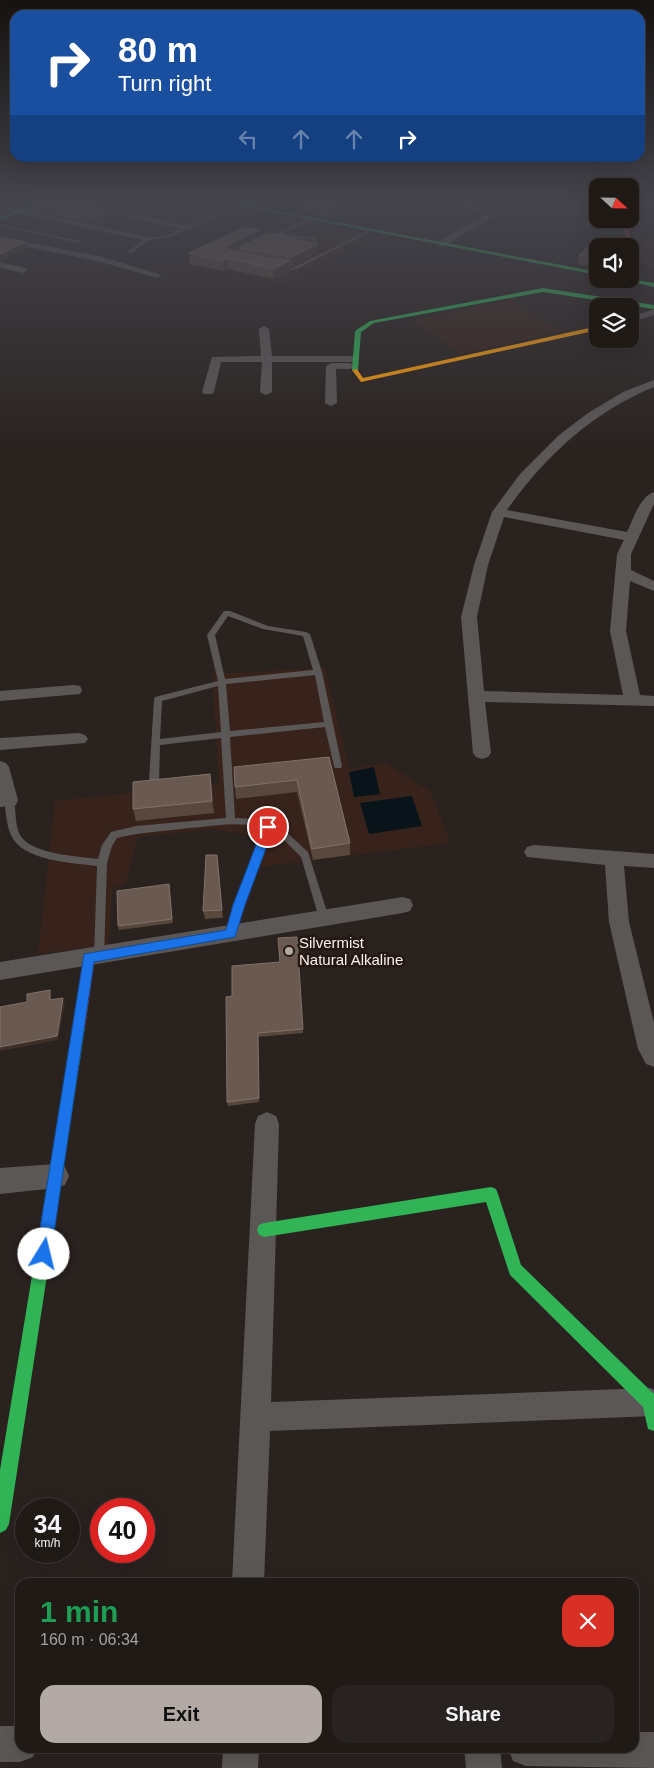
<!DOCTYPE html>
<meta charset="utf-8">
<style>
body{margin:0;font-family:Arial,sans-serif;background:#282320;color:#f1f3f6;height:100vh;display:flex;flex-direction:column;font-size:19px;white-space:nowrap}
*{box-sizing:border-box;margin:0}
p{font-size:16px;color:#a2a1a1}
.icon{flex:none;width:28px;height:28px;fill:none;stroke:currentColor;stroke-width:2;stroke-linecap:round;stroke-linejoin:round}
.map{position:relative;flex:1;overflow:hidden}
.details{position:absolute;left:15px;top:1578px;width:624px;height:175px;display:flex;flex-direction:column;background:#201a17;border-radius:15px;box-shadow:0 5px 20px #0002,0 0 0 1px #3d3836}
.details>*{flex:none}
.hud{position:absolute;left:10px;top:10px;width:635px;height:152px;border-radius:15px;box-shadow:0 5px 20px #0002,0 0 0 1px #3d3836;background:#1a4fa0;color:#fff;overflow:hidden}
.needle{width:32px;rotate:112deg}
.fabs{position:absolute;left:589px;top:178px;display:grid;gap:10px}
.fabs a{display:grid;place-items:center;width:50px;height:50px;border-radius:10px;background:#201a17;box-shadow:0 5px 20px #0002,0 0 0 1px #3d3836;font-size:25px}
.speed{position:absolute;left:15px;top:1498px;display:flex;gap:10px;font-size:25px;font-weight:700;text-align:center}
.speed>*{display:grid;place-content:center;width:65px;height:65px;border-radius:50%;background:#201a17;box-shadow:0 5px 20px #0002,0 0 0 1px #3d3836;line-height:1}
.speed small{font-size:12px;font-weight:400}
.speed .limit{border:8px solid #d22;background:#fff;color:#111}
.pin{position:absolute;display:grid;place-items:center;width:42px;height:42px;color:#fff;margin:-21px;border:2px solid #fff;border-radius:50%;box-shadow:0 1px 5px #0007}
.me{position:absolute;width:55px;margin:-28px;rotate:9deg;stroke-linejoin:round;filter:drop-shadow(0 0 4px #0008)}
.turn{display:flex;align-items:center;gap:18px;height:105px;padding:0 25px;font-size:22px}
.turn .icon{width:65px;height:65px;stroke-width:2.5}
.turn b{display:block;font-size:35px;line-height:42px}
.lanes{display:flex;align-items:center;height:48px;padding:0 25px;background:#0003;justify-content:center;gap:25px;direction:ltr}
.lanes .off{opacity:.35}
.round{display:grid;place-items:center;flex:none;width:52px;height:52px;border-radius:15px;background:#282320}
.summary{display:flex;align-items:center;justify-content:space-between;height:85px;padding:0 25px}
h1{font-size:30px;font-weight:800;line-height:38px;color:#1e9e55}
.cta{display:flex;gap:10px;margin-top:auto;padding:10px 25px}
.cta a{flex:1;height:58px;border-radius:15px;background:#b2a9a5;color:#111;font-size:20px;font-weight:800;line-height:58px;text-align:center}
.cta a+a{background:#282320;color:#f1f3f6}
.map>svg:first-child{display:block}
</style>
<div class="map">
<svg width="654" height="1768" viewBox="0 0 654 1768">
<rect width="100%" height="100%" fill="#2a221f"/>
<g fill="#37231b">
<path d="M630,203L654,205V268L630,263V254L633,248Z"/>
<path d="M286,216L377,235L282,284L185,265Z"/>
<path d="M511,300L561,332L460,354L413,320Z"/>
<path d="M325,668L350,769L386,763L431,792L450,843L259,867L267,838L212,829L138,837L125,885L113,887L108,945L38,954L55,801L219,783L212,674Z"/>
</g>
<g fill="#09131a">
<path d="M374,767L380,794L354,797L349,772Z"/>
<path d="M412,796L422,826L369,834L360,803Z"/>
</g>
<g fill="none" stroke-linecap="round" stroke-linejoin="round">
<g fill="#5c5757" fill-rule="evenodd">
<path d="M237,205L240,206L170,237L149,240L131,253L127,252L147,238L168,235Z"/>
<path d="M308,218L309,220L281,234L313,237L319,245H317L311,239L277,236L266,242L263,241Z"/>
<path d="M0,224L79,241L81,242L79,243L0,226Z"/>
<path d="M369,230L372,231L295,270L276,268L278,267L292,268Z"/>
<path d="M224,611H230L268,626L306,632L310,634L322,672L342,766L341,768H335L334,766L325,727L230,737L235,818L255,819L285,831L308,852L329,918L328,921H320L319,918L301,857L279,835L271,832L244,905L236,934L235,937H227L226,934L234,905L263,829C240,820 213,826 190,828C165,831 141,832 117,838L112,846L107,863L104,956L103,959L99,960L95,959L94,956L97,866C73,863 22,861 11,835C6,824 6,811 4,800L9,797L14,800C16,811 15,826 20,835C32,855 78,856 98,859L102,845L111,832L136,826L226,818L221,738L160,745L159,781L154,784L149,781L154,699L155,697L218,681L207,635ZM228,616L263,629L303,636L313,670L225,679L215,635ZM315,675L324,722L230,731L226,684ZM218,686L221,732L160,739L162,701Z"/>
</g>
<g fill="#5c5757" fill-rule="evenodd">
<path d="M62,203H79L188,226L192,228L188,230Z"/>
<path d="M461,203H467L495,215L444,246H438V242L485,215L461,207Z"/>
<path d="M0,205L148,237L152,239L148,241L0,209Z"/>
<path d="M0,237L102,257L162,275L158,278L101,262L0,241Z"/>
<path d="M0,262L26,268L27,270L23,273L0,268Z"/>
<path d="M654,309V315L630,323V317Z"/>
<path d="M264,326L269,329L272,356H354L359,359L354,362H272V392L266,395L260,392L262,362H221L214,392L212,394H204L202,392L212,357L261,356L259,329Z"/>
<path d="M331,363H350L355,366L350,369H336L337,403L331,406L325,403L326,366Z"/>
<path d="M654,380V387C593,412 545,456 507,510L627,532C633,520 640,496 654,492V504L631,554V570L654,581V591L630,581L626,631L640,695L654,696V706L485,702L491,753L488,757L482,759L476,757L473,753L461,617L474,565L492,512L520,474L559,435L588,413L623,392ZM504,517L624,540L617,554L610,631L623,695L484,691L477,617L488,565Z"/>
<path d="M74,685L80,686L82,690L80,694L0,701V691Z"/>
<path d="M79,733L85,735L88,739L85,743L0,750V738Z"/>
<path d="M0,761L6,763L9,767L18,800L16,805L0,807Z"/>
<path d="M534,845L654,854V868L624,866L629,922L654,1023V1067L646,1064L638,1049L609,922L605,865L527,857L524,852L527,847Z"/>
<path d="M403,897L410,899L413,905L410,911L403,913L0,980V962Z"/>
<path d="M267,1112L276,1116L279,1124L271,1402L651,1388L654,1390V1416L270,1431L264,1582H232L255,1124L258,1116Z"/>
<path d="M56,1164L65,1167L69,1176L65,1185L56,1188L0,1194V1168Z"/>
<path d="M0,1726H20V1748H36L33,1757L20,1762H0Z"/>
<path d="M634,1732H654V1768L526,1766L513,1761L508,1748H634Z"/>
<path d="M223,1748H259L258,1768H222Z"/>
<path d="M464,1748H500L502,1768H466Z"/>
</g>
<g fill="#30b455" fill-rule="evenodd">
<path d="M39,203H46L0,220V217Z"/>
<path d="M225,203H235L598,272V275Z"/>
<path d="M619,279H629L654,283V287Z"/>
<path d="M543,288L654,305V309L543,292L374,323L361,332L358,370L355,372L352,370L355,331L370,321Z"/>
<path d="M79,1021L83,1023L85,1027L9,1524L6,1530L0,1533V1470L73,1027L75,1023Z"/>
<path d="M491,1187L496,1189L498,1194L521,1265L654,1394V1431L648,1429L643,1407L510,1275L486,1202L264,1237L259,1235L257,1230L259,1225L264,1223Z"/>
</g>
<path fill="#ff9f0a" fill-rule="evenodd" d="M598,326V330L361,382L352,370L357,369L363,378Z"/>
<g fill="#e5322d" fill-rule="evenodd">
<path d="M622,219H626L630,236L627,246H623L626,236Z"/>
<path d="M89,953L93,954L95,958L85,1027L83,1031L79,1033L75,1031L73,1027L83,958L85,954Z"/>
</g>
</g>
<g fill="#58473d">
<path d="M0,203H27L17,207Z"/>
<path d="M90,203H140L123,210Z"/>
<path d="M300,203H355L328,216L300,211Z"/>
<path d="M33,205L111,215L92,223L35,211Z"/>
<path d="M259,230V238L317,253L292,266H290V272L273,279L228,269L224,271L190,264L189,253Z"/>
<path d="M598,246V268L577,264L579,255Z"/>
<path d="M329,757L350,843V855L313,860L297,792L236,799L235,787Z"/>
<path d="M210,774L214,813L136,821L133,809Z"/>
<path d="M217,855L223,918L205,919L203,911Z"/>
<path d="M169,884L173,923L119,930L118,926Z"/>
<path d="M232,996L303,1029V1033L258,1037L259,1102L228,1106L227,1102Z"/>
</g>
<g fill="#3e3029">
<path d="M16,203H27L17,207Z"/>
<path d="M125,203H140L123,210L122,205Z"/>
<path d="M340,203H355L328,216V209Z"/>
<path d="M2,206L4,212L0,213V207Z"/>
<path d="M110,210L111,215L92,223L91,217Z"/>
<path d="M259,230V240L239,248V250L227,256L226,249V246Z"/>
<path d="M26,242L27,249L0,261V254Z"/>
<path d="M317,244V253L292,266L291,257Z"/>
<path d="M228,258V269L224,271L223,261Z"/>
<path d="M289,261L290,272L273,279V269Z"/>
<path d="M210,774L212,786L214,813L212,801Z"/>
<path d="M217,855L218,863L223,918L222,910Z"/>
<path d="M50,990L51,994V1004L50,1000Z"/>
<path d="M63,998L65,1002L58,1040L0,1051V1047Z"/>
</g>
<g fill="#6a5950" stroke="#817169">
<path d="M37,203H80L110,210L91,217L33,205Z"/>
<path d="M300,203H340L328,209L300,204Z"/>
<path d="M245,227L259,230L226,246V249L265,258L289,261L273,269L228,258L223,261L189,253Z"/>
<path d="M269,233L317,244L291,257L239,248Z"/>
<path d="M0,237L26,242L0,254Z"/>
<path d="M595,241L620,243L616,246H598V258L579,255Z"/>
<path d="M329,757L350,843L312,849L297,780L235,787L234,767Z"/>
<path d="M210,774L212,801L133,809V782Z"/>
<path d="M206,855H217L222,910L203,911Z"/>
<path d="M169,884L172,919L118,926L117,891Z"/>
<path d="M297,937L303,1029L258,1033L259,1098L227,1102L226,997L232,996V966L280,962L278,938Z"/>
<path d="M50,990V1000L63,998L57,1036L0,1047V1007L27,1002V994Z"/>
</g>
<linearGradient id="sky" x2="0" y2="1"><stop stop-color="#171311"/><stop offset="0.45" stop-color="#44444d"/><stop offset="1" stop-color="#44444d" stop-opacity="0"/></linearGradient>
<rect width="654" height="451" fill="url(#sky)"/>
<path fill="#1a73e8" stroke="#114b97" d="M268,823L274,827L245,905L235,937L94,962L51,1254L49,1259L44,1261L38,1259L36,1254L84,954L226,930L233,905L263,827Z"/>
<circle fill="#b2a9a5" stroke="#251711" stroke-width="2" cx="289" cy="951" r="5"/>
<g text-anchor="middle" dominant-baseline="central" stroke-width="5" stroke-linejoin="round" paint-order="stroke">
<g font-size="15" fill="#fcf1ed" stroke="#251711" text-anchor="start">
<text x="299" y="942">Silvermist<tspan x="299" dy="17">Natural Alkaline</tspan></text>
</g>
</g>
</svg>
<div class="fabs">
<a><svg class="needle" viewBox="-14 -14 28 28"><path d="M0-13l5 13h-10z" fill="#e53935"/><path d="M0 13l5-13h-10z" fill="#a2a1a1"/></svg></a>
<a><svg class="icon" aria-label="sound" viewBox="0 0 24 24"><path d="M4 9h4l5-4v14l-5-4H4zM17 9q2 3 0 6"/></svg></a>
<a><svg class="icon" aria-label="layers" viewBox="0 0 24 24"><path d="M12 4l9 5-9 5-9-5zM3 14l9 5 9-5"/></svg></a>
</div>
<div class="speed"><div>34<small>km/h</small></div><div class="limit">40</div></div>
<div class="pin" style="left:268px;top:827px;background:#d93025"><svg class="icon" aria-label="arrive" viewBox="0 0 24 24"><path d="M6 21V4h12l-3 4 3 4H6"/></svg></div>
<svg class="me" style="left:44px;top:1254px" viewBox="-20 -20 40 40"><circle r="19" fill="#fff"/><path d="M0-13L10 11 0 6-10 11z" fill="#1a73e8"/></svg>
<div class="hud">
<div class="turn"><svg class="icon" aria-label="right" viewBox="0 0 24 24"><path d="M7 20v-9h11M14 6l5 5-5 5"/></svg><div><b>80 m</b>Turn right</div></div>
<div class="lanes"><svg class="icon off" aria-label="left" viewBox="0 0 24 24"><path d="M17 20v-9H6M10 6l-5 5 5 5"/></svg><svg class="icon off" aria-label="ahead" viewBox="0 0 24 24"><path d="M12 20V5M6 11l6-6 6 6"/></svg><svg class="icon off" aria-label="ahead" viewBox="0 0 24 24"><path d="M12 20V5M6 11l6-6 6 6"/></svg><svg class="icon" aria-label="right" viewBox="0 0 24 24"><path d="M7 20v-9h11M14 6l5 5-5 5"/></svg></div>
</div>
<section class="details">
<div class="summary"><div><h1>1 min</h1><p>160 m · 06:34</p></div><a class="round" style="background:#d93025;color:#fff"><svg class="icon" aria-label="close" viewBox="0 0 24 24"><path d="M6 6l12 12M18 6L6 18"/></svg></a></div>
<div class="cta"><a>Exit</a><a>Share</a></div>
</section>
</div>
